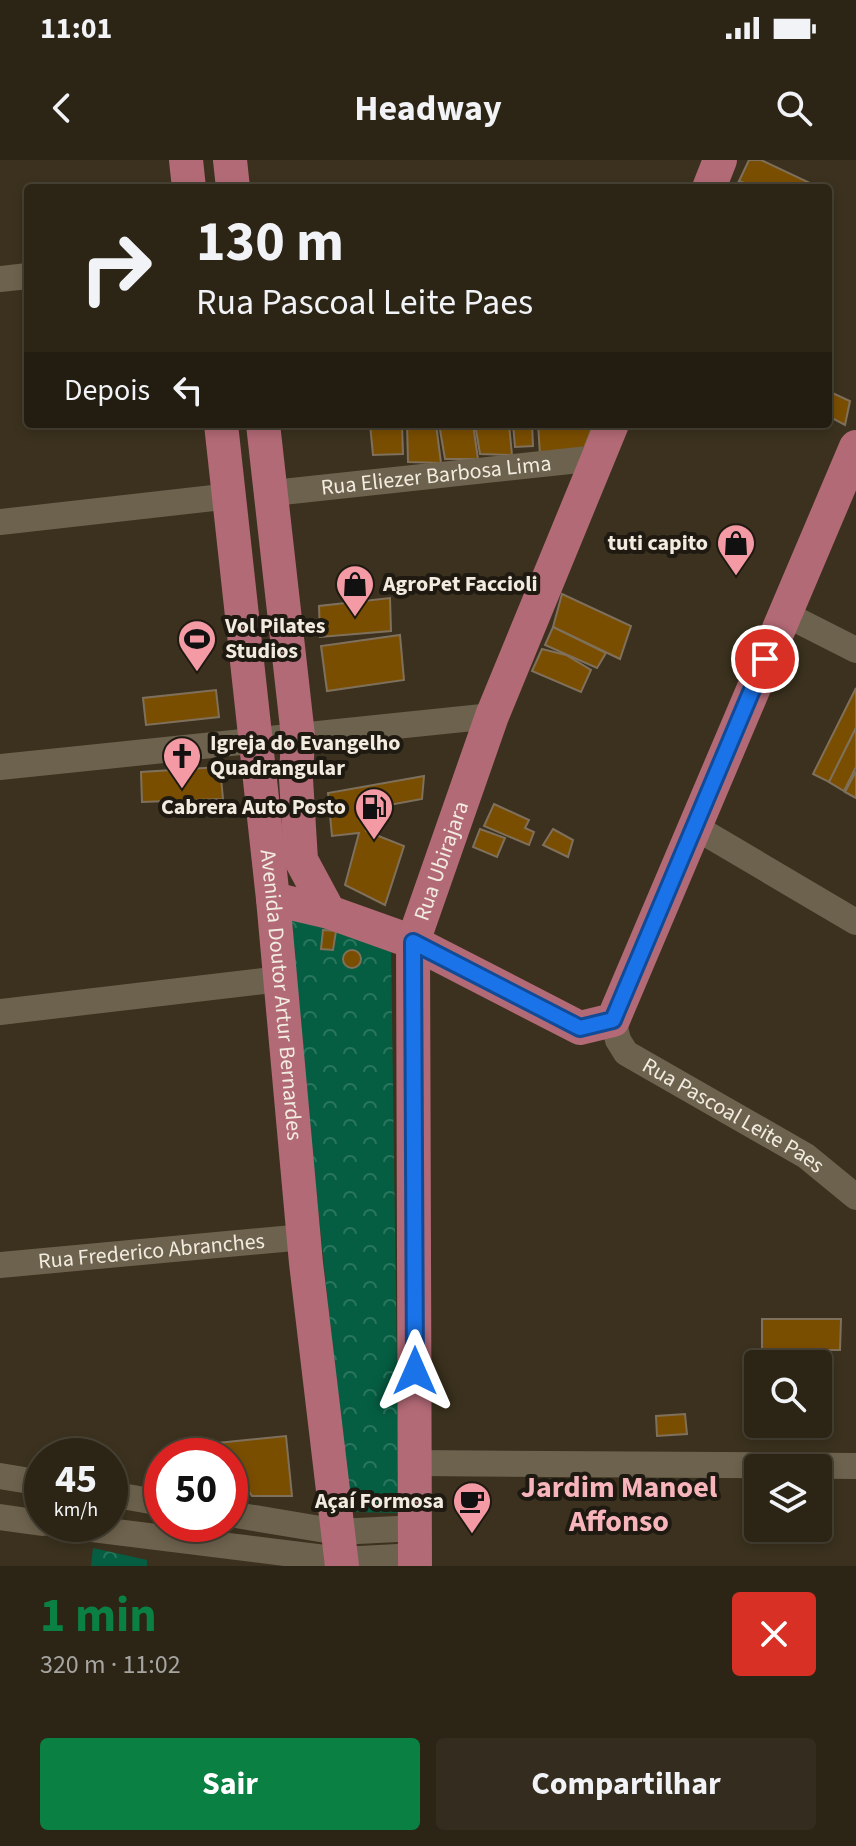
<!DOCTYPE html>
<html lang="pt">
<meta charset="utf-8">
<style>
body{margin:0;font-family:"Source Sans 3",sans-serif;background:#342d1f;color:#f1f3f6;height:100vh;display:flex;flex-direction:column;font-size:30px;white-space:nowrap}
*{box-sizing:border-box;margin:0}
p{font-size:26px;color:#a6a5a1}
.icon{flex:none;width:44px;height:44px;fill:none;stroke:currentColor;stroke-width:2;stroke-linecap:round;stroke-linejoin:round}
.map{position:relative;height:1406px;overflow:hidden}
.drawer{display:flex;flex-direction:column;background:#2c2516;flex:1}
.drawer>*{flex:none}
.hud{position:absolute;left:24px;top:24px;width:808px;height:244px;border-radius:8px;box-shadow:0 4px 12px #0003,0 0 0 2px #484235;background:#2c2516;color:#f1f3f6;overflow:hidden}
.fabs{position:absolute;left:744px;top:1190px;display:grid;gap:16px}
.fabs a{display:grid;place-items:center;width:88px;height:88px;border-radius:8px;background:#2c2516;box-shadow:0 4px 12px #0003,0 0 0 2px #484235;font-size:40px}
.speed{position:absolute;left:24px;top:1278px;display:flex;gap:16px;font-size:40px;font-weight:700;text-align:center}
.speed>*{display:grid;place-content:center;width:104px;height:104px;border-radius:50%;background:#2c2516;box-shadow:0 4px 12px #0003,0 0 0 2px #484235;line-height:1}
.speed small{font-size:20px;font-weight:400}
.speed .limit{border:12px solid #d22;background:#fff;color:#111}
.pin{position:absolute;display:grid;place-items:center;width:68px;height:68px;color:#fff;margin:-34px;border:4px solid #fff;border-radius:50%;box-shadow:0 2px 8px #0007}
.me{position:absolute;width:88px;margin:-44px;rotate:0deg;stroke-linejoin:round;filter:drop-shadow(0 0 6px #0008)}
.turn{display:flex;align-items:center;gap:28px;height:168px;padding:0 40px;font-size:36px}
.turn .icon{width:104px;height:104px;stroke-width:2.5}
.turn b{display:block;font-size:56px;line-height:68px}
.then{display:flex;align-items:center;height:76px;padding:0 40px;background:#0003;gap:16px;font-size:30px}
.round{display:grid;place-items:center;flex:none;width:84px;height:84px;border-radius:8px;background:#342d1f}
.head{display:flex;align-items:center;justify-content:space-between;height:136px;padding:0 40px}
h1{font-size:48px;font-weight:700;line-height:60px;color:#0b8043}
.cta{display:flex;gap:16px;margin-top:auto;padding:16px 40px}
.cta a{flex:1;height:92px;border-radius:8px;background:#0b8043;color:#fff;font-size:32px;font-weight:700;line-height:92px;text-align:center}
.cta a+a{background:#342d1f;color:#f1f3f6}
.status{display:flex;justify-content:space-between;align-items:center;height:56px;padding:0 40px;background:#2c2516;direction:ltr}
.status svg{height:22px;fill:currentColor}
header{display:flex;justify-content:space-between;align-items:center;height:104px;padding:0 40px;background:#2c2516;font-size:36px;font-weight:700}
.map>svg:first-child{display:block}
</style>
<div class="status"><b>11:01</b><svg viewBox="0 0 49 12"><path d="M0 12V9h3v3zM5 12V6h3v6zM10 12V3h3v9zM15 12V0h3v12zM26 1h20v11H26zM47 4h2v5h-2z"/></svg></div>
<header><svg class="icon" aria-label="back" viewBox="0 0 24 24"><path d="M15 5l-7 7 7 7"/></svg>Headway<svg class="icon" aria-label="search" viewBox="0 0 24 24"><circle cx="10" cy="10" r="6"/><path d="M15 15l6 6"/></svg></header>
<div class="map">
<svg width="856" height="1406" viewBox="0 0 856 1406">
<defs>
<pattern id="park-crowns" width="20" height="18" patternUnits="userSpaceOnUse" patternTransform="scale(2)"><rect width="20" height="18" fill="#055e42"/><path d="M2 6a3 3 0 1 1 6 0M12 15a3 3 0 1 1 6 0" fill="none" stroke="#2a755d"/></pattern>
</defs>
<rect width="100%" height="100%" fill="#3b311e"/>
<g fill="url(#park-crowns)">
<path d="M287,754L391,785L399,1353L350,1352Z"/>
<path d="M93,1388L147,1400V1406H91Z"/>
</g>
<g fill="#7a4e00" stroke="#7f705c" stroke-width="2">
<path d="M749,0H761L810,23L809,28H755L739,21Z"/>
<path d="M739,21L756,28H735Z"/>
<path d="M828,231L850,241L845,265L828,256Z"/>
<path d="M370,264H402L403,294L373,295Z"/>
<path d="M407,264H436L441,303L408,302Z"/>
<path d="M439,264H473L478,299H445Z"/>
<path d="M475,264H509L512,295L480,294Z"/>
<path d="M513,264H532L533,286L515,287Z"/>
<path d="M538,264H583L593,265L582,294L540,295Z"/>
<path d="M562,434L631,466L620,499L553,467Z"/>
<path d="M390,438L391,471L320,477L319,446Z"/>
<path d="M553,467L606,493L597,508L545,485Z"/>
<path d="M400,475L404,520L327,531L321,486Z"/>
<path d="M542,489L566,495L591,510L581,532L532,511Z"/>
<path d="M856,528V568L829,622L813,614Z"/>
<path d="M216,530L219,557L146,565L143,538Z"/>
<path d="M856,568V607L844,631L829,622Z"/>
<path d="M220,607L223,639L142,642L141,612Z"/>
<path d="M856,611V638L845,632Z"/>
<path d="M424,616L422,639L362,650L366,671L404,686L385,745L345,725L359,673L332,676L328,633Z"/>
<path d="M494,644L529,660L525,668L534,672L529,685L484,666Z"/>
<path d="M480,669L505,678L497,697L473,687Z"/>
<path d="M553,669L573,680L568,697L543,685Z"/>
<path d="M323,770L336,771L333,790L321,789Z"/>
<circle cx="352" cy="799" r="9"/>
<path d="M762,1159H841L840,1190H762Z"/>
<path d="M685,1254L687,1274L657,1276L656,1256Z"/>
<path d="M286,1276L292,1336H252L248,1330L235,1333L230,1329V1296H209L208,1284Z"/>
</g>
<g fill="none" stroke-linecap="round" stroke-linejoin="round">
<g stroke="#6d624d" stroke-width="26">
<path d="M0,119L28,116"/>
<path id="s1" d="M273,333L598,298"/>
<path d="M0,362L231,336"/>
<path d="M785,454L856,490"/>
<path d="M0,607L492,556"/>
<path d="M695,667L856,762"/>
<path d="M0,852L280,819"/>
<path id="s2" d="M613,860L618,880L626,893L806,996L856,1037"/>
<path id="s3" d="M0,1105L304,1077"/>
<path d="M415,1303L856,1306"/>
<path d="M0,1316L42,1323"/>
<path d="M110,1334L162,1343"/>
<path d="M230,1354L338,1372L417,1368"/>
<path d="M0,1357L42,1363"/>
<path d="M52,1364L341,1400L416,1396"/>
</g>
<g stroke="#b26a76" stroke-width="34">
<path d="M186,0L189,28"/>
<path d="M230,0L233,28"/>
<path d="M709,28L720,0"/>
<path id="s4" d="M221,264L273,739L306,1103L342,1406"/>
<path d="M263,264L298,576L296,619L301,700L329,752"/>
<path d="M273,739L329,752L413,782L580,868L613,860L856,287"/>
<path id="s5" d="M415,1406L413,782L492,556L612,264"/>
</g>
</g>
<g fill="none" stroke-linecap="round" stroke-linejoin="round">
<defs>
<path id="route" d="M415,1211L413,782L580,868L613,860L765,499"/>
</defs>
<use href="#route" stroke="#114b97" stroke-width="20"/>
<use href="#route" stroke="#1a73e8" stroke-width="14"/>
</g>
<defs>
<symbol id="shop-pin" viewBox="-11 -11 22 30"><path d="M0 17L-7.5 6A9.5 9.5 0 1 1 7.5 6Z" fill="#f49aa5" stroke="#1e1a11"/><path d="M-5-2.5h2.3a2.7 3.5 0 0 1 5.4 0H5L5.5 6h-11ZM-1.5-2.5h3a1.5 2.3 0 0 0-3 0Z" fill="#111"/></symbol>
<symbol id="stadium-pin" viewBox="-11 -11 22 30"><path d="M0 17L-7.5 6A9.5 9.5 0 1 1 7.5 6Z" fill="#f49aa5" stroke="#1e1a11"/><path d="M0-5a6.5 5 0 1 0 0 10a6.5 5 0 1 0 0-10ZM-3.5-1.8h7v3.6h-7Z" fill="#111"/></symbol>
<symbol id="church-pin" viewBox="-11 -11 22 30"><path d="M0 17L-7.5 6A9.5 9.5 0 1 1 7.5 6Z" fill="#f49aa5" stroke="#1e1a11"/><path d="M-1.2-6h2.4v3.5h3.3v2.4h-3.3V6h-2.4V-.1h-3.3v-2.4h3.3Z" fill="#111"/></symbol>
<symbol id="fuel-pin" viewBox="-11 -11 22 30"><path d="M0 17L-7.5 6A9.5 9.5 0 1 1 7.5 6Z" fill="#f49aa5" stroke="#1e1a11"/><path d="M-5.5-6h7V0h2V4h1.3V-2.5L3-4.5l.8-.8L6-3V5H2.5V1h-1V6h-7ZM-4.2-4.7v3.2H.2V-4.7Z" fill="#111"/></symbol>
<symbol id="cafe-pin" viewBox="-11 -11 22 30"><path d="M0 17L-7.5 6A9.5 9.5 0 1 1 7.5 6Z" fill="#f49aa5" stroke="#1e1a11"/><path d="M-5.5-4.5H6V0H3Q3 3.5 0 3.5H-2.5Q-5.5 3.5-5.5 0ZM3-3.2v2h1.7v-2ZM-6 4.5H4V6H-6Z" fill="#111"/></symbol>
</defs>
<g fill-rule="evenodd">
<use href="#shop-pin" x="714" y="361" width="44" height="60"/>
<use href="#shop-pin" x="333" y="402" width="44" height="60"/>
<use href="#stadium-pin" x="175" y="457" width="44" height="60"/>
<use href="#church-pin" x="160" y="574" width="44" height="60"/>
<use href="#fuel-pin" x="352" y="625" width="44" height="60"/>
<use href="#cafe-pin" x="450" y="1319" width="44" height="60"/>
</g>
<g text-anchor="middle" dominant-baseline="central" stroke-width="8" stroke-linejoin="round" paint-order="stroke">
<g font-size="22" fill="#f2ece0" stroke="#1e1a11">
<text stroke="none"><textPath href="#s1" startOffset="164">Rua Eliezer Barbosa Lima</textPath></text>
<text stroke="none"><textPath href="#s5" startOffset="710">Rua Ubirajara</textPath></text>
<text stroke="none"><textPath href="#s4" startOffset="574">Avenida Doutor Artur Bernardes</textPath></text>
<text stroke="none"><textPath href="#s2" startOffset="160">Rua Pascoal Leite Paes</textPath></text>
<text stroke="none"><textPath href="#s3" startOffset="152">Rua Frederico Abranches</textPath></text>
</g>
<g font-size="22" font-weight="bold" fill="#f2ece0" stroke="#1e1a11" text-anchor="end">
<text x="708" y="383">tuti capito</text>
<text x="383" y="424" text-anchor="start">AgroPet Faccioli</text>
<text x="225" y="466" text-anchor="start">Vol Pilates<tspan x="225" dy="25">Studios</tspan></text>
<text x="210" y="583" text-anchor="start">Igreja do Evangelho<tspan x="210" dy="25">Quadrangular</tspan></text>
<text x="346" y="647">Cabrera Auto Posto</text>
<text x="444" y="1341">Açaí Formosa</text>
</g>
<g font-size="30" font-weight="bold" fill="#f8b4bb" stroke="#1e1a11">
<text x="619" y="1327">Jardim Manoel<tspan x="619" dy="34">Affonso</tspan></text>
</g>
</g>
</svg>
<div class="fabs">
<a><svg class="icon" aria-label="search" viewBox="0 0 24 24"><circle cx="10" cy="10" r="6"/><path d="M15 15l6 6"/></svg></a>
<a><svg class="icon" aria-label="layers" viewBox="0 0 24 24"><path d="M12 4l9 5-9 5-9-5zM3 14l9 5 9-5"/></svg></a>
</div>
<div class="speed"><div>45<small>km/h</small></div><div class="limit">50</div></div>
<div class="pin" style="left:765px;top:499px;background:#d93025"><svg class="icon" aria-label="arrive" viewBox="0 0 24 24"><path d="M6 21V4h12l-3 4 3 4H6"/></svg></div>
<svg class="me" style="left:415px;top:1211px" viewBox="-20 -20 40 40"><path d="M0-17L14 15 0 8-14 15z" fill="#1a73e8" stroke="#fff" stroke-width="4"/></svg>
<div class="hud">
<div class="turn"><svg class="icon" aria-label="right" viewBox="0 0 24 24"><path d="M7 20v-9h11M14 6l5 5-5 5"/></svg><div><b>130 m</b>Rua Pascoal Leite Paes</div></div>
<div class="then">Depois<svg class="icon" aria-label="left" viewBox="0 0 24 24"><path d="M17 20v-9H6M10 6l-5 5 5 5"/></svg></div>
</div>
</div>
<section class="drawer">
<div class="head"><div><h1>1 min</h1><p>320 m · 11:02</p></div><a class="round" style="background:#d93025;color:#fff"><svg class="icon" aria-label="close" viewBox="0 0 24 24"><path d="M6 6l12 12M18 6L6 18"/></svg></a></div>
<div class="cta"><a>Sair</a><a>Compartilhar</a></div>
</section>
